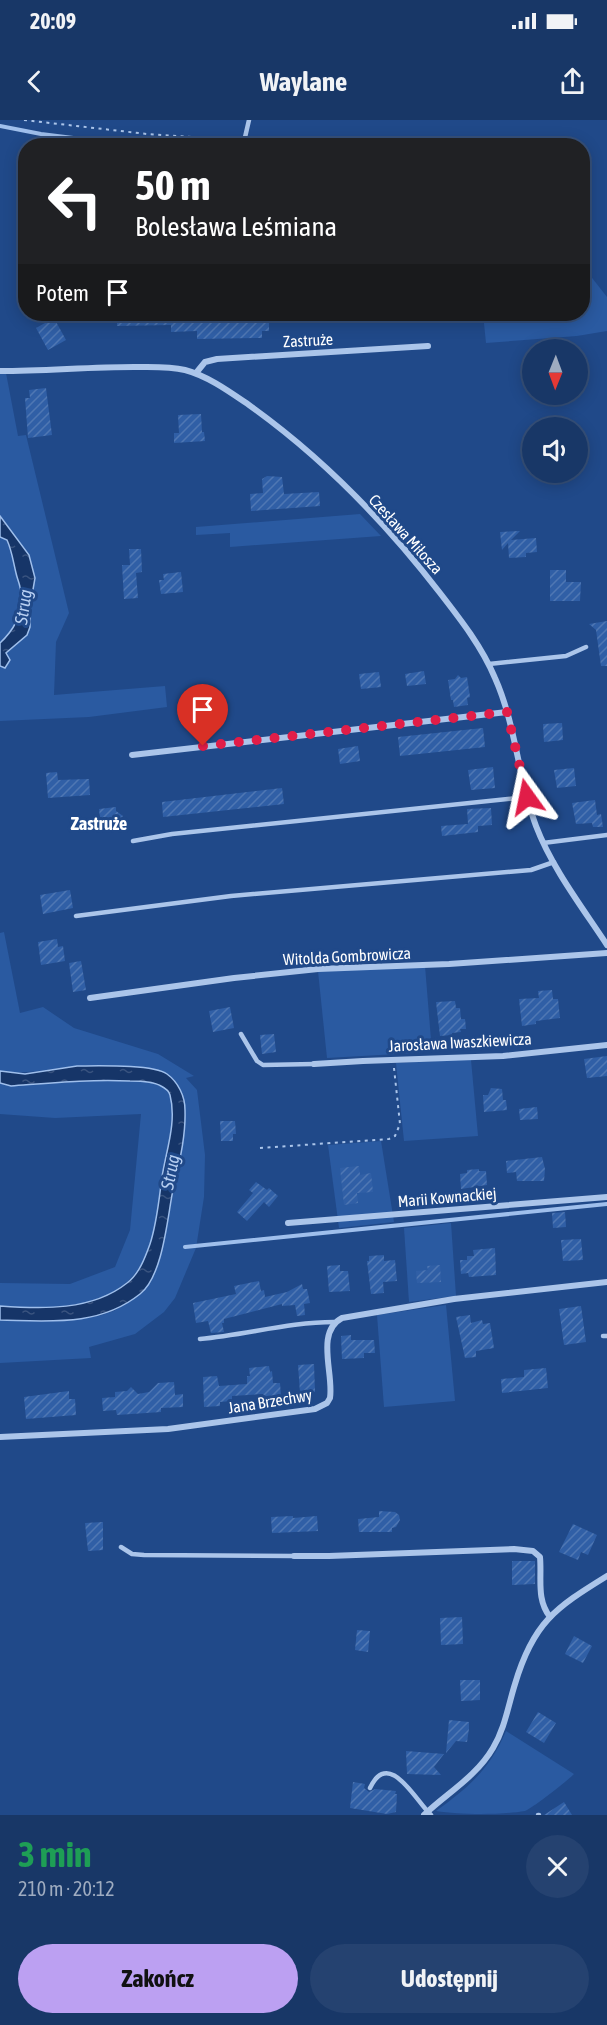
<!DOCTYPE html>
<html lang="pl">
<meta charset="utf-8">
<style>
body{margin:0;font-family:"Asap Condensed",sans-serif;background:#254270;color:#f1f3f6;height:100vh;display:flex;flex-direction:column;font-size:22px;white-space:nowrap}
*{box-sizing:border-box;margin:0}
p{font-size:20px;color:#9facc0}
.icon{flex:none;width:33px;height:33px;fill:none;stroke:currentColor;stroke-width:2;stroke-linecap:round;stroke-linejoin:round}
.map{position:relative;height:1695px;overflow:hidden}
.panel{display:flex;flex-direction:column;background:#183767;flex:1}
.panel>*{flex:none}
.banner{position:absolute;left:18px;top:18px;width:572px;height:183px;border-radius:24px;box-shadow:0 3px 15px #0003,0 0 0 2px #36517b;background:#202124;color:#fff;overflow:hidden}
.needle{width:39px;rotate:181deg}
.buttons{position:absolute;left:522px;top:219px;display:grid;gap:12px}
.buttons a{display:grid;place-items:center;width:66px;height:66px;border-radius:50%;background:#183767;box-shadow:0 3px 15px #0003,0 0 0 2px #36517b;font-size:30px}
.pin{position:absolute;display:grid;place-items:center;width:51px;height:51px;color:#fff;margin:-62px -26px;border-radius:50% 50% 50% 0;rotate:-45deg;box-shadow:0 0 6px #0007}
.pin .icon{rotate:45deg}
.me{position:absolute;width:66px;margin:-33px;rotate:348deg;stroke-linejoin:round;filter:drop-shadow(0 0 4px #0008)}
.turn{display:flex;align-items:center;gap:21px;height:126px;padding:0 18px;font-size:27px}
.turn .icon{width:78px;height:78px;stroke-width:2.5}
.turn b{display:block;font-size:42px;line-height:51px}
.then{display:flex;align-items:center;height:57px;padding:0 18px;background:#0003;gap:12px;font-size:22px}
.round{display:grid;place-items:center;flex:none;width:63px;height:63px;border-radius:32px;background:#254270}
.headline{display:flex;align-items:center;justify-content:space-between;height:102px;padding:0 18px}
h1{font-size:36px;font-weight:700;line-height:45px;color:#1e9e55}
.cta{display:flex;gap:12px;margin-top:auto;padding:12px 18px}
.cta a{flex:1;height:69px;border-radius:36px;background:#bca0f2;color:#111;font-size:24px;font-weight:700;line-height:69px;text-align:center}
.cta a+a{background:#254270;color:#f1f3f6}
.status{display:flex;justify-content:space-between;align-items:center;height:42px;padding:0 30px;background:#183767;direction:ltr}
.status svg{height:16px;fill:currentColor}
header{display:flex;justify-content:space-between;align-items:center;height:78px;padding:0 18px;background:#183767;font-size:27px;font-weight:700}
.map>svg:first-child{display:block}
</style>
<div class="status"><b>20:09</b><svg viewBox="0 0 49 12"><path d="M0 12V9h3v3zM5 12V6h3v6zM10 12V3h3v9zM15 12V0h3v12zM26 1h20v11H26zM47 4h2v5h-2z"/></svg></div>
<header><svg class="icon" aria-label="back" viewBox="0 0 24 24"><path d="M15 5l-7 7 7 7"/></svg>Waylane<svg class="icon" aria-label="share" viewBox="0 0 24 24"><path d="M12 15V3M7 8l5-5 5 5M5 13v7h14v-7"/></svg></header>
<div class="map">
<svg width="607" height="1695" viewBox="0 0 607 1695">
<defs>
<pattern id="water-ripples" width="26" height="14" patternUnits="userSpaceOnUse" patternTransform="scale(1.5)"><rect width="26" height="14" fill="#163568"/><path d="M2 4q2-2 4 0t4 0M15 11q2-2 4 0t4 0" fill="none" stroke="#39537f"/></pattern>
<pattern id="building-hatch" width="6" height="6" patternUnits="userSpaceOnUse" patternTransform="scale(1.5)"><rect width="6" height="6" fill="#305fa6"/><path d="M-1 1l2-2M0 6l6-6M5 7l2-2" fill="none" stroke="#4f77b3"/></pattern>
</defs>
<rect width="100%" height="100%" fill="#204989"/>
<g fill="#2a5aa1">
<path d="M582,145L607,177V211L577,216L486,223L483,194H582Z"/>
<path d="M0,253H6L18,316L26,315L69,493L56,522L54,575L165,566L167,587L89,597L0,601V545L6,534L27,515L31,497L30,487L35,458L29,435L0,396Z"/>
<path d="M360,394L381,416L230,427V413L196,415V407Z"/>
<path d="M0,417L7,420C12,431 13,441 16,453C17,458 19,462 20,467C25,489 16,508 0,523Z"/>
<path d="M4,812L20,893L43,887L74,908L158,934L194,956L186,958L197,970L205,1035L204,1077L196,1128L175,1178L164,1192L135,1214L89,1227L91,1238L0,1243V1200L54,1201L99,1196L114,1191L143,1172L151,1157L163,1127L183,1022L185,990L153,949C128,948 103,945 78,946C50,948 30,955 0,951V813Z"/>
<path d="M425,846L432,932L327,938L318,851Z"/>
<path d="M455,940H471L478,1016L404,1021L396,943Z"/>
<path d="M104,960C119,961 162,958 169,973C177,989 167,1032 163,1050C159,1074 158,1099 151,1123C129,1191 60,1190 0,1186V1163L70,1164L115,1147L130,1110L141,994L55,998L0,994V963L11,966Z"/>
<path d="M381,1021L394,1102L339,1108L328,1025Z"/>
<path d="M451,1103L456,1176L409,1182L404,1108Z"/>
<path d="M446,1185L455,1281L384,1287L377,1195Z"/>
<path d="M506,1611L574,1654C566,1662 534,1687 525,1691C501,1695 461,1695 436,1691C469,1667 490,1649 506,1611Z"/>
</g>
<g fill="url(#water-ripples)" stroke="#9fbfec" stroke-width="1.5">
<path d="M0,396L29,435L35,458L30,487V507L27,515L6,533L10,540L5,548L0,546V523C16,508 25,489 20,467C19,462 17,458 16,453C13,441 12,431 7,420L0,417Z"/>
<path d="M77,946C96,946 153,944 167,954C178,962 185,976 185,990C186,1019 178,1047 172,1075C167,1102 162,1157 140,1174C99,1207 49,1201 0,1200V1186C42,1189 92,1191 127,1163C139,1154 145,1138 150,1124C157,1103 159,1079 162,1057C166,1031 177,1002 170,975C169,971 165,968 161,966C153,961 139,961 130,961C90,959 51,963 11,966L0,963V951L25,954Z"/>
</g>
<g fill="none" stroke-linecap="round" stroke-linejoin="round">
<g stroke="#9fbfec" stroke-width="4">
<path d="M0,6L41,14L138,26"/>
<path d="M185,1127L607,1084"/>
</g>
</g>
<g fill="url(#building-hatch)">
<path d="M117,194H180V195L198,196L200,194H208V198L238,197V194H269V211H262V218L197,219V211L171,212V205L117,206Z"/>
<path d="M54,198L66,220L48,230L36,208Z"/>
<path d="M46,268L52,315L28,318L25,278H30L29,270Z"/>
<path d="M201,294L202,312H204L205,321L174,323V313H179L178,295Z"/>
<path d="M267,356L282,357L284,374L319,372L320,386L251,391L250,374L263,373L262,359Z"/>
<path d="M520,411L511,420L536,418L537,432L526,433V437L509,438L508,423L502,430L500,412Z"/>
<path d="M129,429H141L142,452L136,453L138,478L124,479L122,445H130Z"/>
<path d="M550,450H566V462H581L580,481H550Z"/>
<path d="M181,452L183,472L161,474L159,460H164L163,454Z"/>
<path d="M607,501V546H601L596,510L589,504Z"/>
<path d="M424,551L426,564L407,566L405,554Z"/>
<path d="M379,552L381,567L361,569L359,554Z"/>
<path d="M458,555L461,558L467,557L470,577L467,578L468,585L454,587L453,580H451L448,560L455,559Z"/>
<path d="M562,603L563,620L544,622L543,604Z"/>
<path d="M483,608L485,627L400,636L398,617Z"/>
<path d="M358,626L360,641L340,644L338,629Z"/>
<path d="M493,647L495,668L471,670L468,650Z"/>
<path d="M574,648L576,666L557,668L554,650Z"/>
<path d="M57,652L58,660L89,659L90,675L48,678L46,653Z"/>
<path d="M282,668L284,684L163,697L162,682Z"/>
<path d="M595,680L597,695L601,694L603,707H593L592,703L576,704L572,683Z"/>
<path d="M116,687V691L123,696L121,698V705L101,707L99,689Z"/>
<path d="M491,688L492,705L478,706V712L442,716L441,706L468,704L467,689Z"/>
<path d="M70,770L73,788L43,794L40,775Z"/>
<path d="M57,819L58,827L63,826L65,841L41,845L38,822Z"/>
<path d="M81,841L86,870L73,872L69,843Z"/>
<path d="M552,870L553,879H558L560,898L536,901V904L522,906L519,879L539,878L538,871Z"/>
<path d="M455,881L456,888H460L461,899H465L466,909H460L461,912L452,913V915L440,916L436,882Z"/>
<path d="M230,887L234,908L213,912L209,891Z"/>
<path d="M274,914L276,932L262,934L260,915Z"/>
<path d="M607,936V956L587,958L584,939Z"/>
<path d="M491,968L502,969L503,980H506L507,990L484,992L483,975H488Z"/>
<path d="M537,987L538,999L520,1000L519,989Z"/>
<path d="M220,1001H235L236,1014H233V1021H221Z"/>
<path d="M542,1037L545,1049L544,1061H517L516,1052L507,1053L506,1041Z"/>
<path d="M359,1046L360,1055L371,1053L373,1072L357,1073L358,1083L344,1085L340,1048Z"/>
<path d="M479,1049V1051H486L487,1065L461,1069L460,1054L467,1053V1050Z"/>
<path d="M256,1062L267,1070L269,1068L278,1076L269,1087L264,1082L247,1101L237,1092L253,1073L249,1070Z"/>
<path d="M565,1092L566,1107L553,1108L552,1093Z"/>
<path d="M581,1119L583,1140L563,1141L561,1120Z"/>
<path d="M495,1128L496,1155L469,1157L468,1153L461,1154L460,1140H467V1136H474L473,1130Z"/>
<path d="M384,1135V1141L395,1140L397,1161L383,1162L384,1173L371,1174L367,1141H369V1136Z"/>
<path d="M340,1145V1151H348L350,1171L329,1172L327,1146Z"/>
<path d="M440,1145L441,1162L417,1163L416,1151L428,1150L427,1146Z"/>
<path d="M259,1161L261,1171L264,1170L265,1177L287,1172L302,1164L303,1169H307L310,1183L304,1184L305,1195L297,1196L295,1185L282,1186V1184L224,1199V1203H222L224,1212L211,1213L208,1201L196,1203L193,1183L236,1174L234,1166Z"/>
<path d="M581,1186L586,1222L564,1225L559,1189Z"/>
<path d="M470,1195L471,1203L482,1200L483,1204L490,1203L494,1228L476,1231V1237L465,1238L456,1197Z"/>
<path d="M351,1215V1220H374L375,1233H364V1238L342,1239L341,1216Z"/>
<path d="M314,1244L315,1272L300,1273L298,1245Z"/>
<path d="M269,1246L270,1252L272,1251L273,1263H280L281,1276L263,1277V1274L232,1276V1281L220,1282V1286L204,1287L203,1257L217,1256L219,1266L247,1264V1256H250L249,1248Z"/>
<path d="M546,1248L548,1268L502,1273L501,1259L524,1257V1250Z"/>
<path d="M174,1262L175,1275L183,1274V1287L161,1288V1292L117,1295L116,1290L103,1291L102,1278L115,1277V1272L127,1271L131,1267L138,1274L149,1272L158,1263Z"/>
<path d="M69,1271V1279H75L76,1295L26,1299L24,1277Z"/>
<path d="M379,1391L395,1392L399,1395L400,1400L396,1407L392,1408V1412H359L358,1399L379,1397Z"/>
<path d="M293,1396V1398L317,1396L318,1411L272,1413L271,1397Z"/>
<path d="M103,1402V1430L88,1431L85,1403Z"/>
<path d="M573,1404L597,1415L588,1435L581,1432L578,1440L559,1432Z"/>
<path d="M512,1441H535V1464L512,1465Z"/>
<path d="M462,1497L463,1524L441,1525L440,1498Z"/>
<path d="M357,1510L370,1511L368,1532L355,1530Z"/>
<path d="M574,1516L592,1526L583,1543L565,1534Z"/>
<path d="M460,1560H480V1580L461,1581Z"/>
<path d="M538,1592L556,1603L544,1623L526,1612Z"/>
<path d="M449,1600L469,1602V1609L467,1622L456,1621L446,1633Z"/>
<path d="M406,1631L444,1634L434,1647L441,1655L407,1654Z"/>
<path d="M353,1662L365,1664L364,1668L369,1672L375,1669L396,1671L395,1674H397L396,1692L387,1694L350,1688Z"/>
<path d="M564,1682L572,1695H544Z"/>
</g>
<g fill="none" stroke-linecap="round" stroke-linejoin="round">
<g stroke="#abc5ea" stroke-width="2" stroke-dasharray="3 4.5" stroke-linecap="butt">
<path d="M24,0L147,14L235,20"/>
<path d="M260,1028L389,1019L395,1016L400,1004L394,948"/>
</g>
<g stroke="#abc5ea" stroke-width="4.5">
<path d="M243,26L249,0"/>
<path d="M489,544L566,536L586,527"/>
<path d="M133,721L172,714L527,677"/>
<path d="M543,723L607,715"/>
<path d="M76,796L231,776L531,750L554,742"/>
<path d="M241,914L257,941L263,945L314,944"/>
<path d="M603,1216H607"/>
<path d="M200,1219C245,1215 290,1202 334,1202"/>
<path d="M121,1427L132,1434L144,1435L294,1436"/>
<path d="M370,1668C389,1628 415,1680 431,1695"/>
<path d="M538,1695H539"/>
</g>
<g stroke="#abc5ea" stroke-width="6">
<path d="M0,251C45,251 89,247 134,247C151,247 169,246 185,250C208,256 230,272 249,285C322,337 386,403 440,473C461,500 482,527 495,558C516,605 518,658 536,706C552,748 582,787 607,825"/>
<path d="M196,253L205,242L217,239L428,226"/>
<path d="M132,635L507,592"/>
<path d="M90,878L234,858L318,849L449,844L607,833"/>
<path d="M314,944L363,941L503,936L607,925"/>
<path d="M288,1103L607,1077"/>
<path d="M0,1317L168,1309L315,1289L327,1283L330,1278C334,1254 315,1212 342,1198L454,1179L607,1162"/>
<path d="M294,1436H329L514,1429L533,1431L540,1437C542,1458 536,1479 550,1497"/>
<path d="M424,1695C447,1673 476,1657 493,1628C505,1608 508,1586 515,1564C533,1503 555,1488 607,1456"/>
</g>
</g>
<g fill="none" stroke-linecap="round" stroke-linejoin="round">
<path stroke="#e11d48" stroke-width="10" stroke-dasharray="0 18" d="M203,626L507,592L527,677"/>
</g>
<g text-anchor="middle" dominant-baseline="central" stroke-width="6" stroke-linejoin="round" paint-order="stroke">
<g font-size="16" fill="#fff" stroke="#204989">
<text transform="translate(308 220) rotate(-3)">Zastruże</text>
<text transform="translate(406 414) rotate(48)">Czesława Miłosza</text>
<text transform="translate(347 836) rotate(-3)">Witolda Gombrowicza</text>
<text transform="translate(460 922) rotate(-3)">Jarosława Iwaszkiewicza</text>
<text transform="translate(447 1077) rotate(-5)">Marii Kownackiej</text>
<text transform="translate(270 1281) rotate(-9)">Jana Brzechwy</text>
</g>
<g font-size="18" font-style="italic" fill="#b7cff2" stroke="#204989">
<text transform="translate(23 487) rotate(-82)">Strug</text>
<text transform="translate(170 1052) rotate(-79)">Strug</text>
</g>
<g font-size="18" font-weight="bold" fill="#fff" stroke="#204989">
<text x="99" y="703">Zastruże</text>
</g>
</g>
</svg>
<div class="buttons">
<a><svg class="needle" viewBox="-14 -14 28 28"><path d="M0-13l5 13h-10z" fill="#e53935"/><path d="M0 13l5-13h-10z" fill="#9facc0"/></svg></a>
<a><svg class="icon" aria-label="sound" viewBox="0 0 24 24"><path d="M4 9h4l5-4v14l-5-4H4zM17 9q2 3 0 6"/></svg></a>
</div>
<div class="pin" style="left:203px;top:626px;background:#d93025"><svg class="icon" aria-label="arrive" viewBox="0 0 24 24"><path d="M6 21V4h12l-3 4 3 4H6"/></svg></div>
<svg class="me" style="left:527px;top:677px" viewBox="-20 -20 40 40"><path d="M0-17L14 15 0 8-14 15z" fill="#e11d48" stroke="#fff" stroke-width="4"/></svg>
<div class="banner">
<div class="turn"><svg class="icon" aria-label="left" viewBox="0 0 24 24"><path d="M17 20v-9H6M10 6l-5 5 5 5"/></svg><div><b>50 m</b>Bolesława Leśmiana</div></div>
<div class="then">Potem<svg class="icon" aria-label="arrive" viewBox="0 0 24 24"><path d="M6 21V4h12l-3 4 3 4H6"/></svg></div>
</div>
</div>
<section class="panel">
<div class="headline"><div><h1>3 min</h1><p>210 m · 20:12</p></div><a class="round"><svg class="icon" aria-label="close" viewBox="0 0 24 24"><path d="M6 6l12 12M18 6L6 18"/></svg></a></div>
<div class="cta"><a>Zakończ</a><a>Udostępnij</a></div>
</section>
